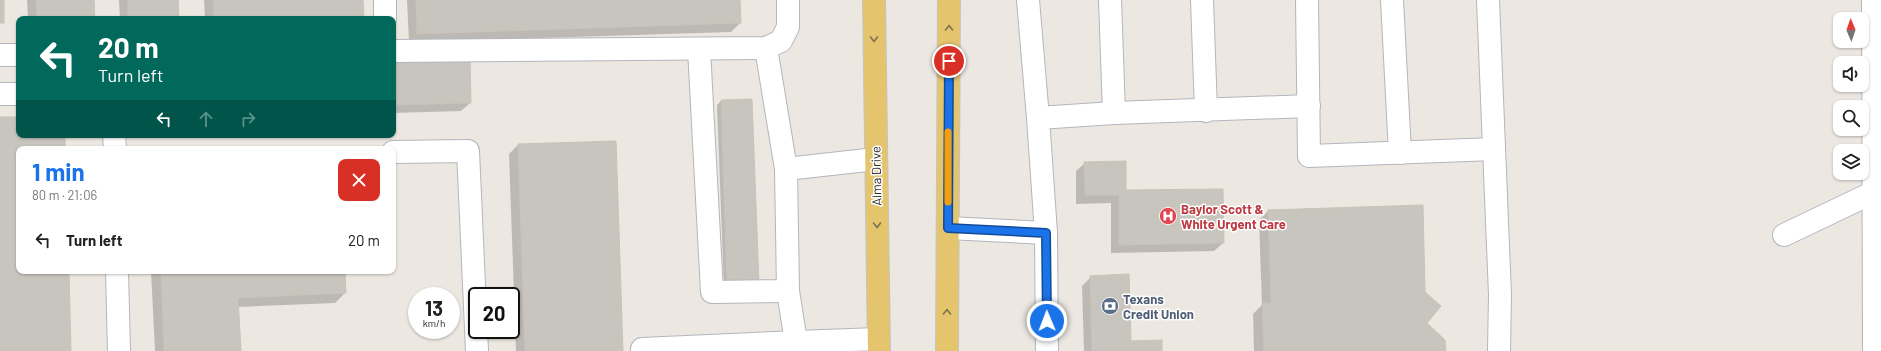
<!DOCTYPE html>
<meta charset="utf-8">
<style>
body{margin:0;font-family:Barlow,sans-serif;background:#f6f6f6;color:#202124;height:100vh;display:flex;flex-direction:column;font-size:15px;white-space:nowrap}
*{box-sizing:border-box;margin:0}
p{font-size:13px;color:#757577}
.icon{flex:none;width:22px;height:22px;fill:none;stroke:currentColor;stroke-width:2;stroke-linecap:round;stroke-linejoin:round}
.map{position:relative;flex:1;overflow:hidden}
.sheet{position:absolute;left:16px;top:146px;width:380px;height:128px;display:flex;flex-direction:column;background:#fff;border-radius:8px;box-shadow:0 1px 3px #0004}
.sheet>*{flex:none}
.top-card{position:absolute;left:16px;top:16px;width:380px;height:122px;border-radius:8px;box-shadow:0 1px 3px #0004;background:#00695c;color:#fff;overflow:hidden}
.needle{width:26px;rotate:358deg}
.tools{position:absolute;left:1833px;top:12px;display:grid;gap:8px}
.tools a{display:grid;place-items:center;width:36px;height:36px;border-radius:8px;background:#fff;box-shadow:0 1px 3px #0004;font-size:20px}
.speed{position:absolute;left:408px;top:287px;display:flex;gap:8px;font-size:20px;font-weight:700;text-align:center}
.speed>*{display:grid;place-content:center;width:52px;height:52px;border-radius:50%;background:#fff;box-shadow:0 1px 3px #0004;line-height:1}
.speed small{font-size:10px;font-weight:400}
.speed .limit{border:2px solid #111;border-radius:6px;background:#fff;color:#111}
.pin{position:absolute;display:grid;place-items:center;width:34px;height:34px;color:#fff;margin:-17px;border:2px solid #fff;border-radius:50%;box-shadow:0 1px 4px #0007}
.me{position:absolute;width:44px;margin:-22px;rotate:359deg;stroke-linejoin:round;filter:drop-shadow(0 0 3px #0008)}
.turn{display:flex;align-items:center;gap:14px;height:84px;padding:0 16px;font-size:18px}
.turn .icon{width:52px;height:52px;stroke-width:2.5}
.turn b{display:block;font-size:28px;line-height:34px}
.lanes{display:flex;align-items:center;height:38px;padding:0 16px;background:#0003;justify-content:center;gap:20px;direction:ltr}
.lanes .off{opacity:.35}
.round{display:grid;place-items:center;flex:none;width:42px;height:42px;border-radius:8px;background:#f6f6f6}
.head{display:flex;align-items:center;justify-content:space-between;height:68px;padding:0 16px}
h1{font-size:24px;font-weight:700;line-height:30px;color:#1a73e8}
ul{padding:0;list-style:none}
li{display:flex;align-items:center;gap:12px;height:52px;padding:0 16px}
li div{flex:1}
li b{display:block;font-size:15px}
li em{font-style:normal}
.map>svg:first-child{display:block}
</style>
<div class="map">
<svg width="1881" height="351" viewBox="0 0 1881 351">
<rect width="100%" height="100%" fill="#ece7e0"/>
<g fill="#0003">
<path d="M27,0H93L94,19H28Z"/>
<path d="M119,0H177L178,19H120Z"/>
<path d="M204,0H362L363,19H205Z"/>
<path d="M407,0H739L740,23L731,32L409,42Z"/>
<path d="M393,64L470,103L461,111L393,113Z"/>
<path d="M751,100L758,283L724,288L717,105L721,101Z"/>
<path d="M615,142L622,351H516L509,154L518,145Z"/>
<path d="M1085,163L1125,191L1223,243L1214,251L1111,253V203L1076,204V171Z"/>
<path d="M1268,211L1424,292L1425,322L1445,351H1254L1253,314L1262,305L1259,220Z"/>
<path d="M151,271H344L345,293L335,303L238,307L240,351H155Z"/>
<path d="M1091,277L1130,342L1161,351H1084L1082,286Z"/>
</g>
<g fill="#c8c5be" stroke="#c8c2ba">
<rect x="0" y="0" width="4" height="23"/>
<path d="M36,0H94L95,19H37Z"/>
<path d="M128,0H178L179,19H128Z"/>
<path d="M213,0H363L364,19H214Z"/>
<path d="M416,0H740L741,23L417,34Z"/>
<path d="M470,61L471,103L393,105V63Z"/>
<path d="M752,99L759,284L727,285L721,100Z"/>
<path d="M0,117H19V135H65V149H19V271H69L71,351H0Z"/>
<path d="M616,141L623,351H525L518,144Z"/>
<path d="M1126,161V190L1223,189L1224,243L1119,245V195H1085L1084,162Z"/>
<path d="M1423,205L1425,292L1441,306L1427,323L1445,340L1446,351H1264L1262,303H1271L1268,210Z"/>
<path d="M161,271H345L346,293L238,298L241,351H164Z"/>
<path d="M1129,274L1131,341L1162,340V351H1092L1090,276Z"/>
</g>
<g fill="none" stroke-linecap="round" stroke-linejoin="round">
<defs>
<g id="minor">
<path d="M385,0V19"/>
<path d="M1028,0L1038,118"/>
<path d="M1110,0L1114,113"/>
<path d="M1202,0L1206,111"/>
<path d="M1307,0L1309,156L1494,149"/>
<path d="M1392,0L1400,153"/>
<path d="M1488,0L1500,295L1499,351"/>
<path d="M1873,0L1874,351"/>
<path d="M699,49L712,292L788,291L786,169L766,48"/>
<path d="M393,51L766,48L781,41L788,27V0"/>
<path d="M0,55H19"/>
<path d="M0,94H19"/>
<path d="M114,135L115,149"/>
<path d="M393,152L468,151L477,351"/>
<path d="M786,169L876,159"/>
<path d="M948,228L1046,233L1038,118L1114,113L1309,106"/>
<path d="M1046,233L1047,351"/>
<path d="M1784,235L1874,192"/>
<path d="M117,271L119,351"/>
<path d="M642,351V349L796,342L788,291"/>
<path d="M796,351V342L878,339"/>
</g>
<g id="major">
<path d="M874,0L879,351"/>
<path d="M947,351L949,0"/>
</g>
</defs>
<use href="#minor" stroke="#b4b6be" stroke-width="24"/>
<use href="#major" stroke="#c4c4c4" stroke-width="24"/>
<use href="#minor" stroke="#fff" stroke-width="22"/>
<use href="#major" stroke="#e4c56e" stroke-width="22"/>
</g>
<defs><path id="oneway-chevron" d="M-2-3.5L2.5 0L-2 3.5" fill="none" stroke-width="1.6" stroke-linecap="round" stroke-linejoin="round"/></defs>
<g stroke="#7f714a">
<use href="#oneway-chevron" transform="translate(949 28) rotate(-90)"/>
<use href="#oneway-chevron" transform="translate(874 39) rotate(89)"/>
<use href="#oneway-chevron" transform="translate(877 225) rotate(89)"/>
<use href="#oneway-chevron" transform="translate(947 312) rotate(-90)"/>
</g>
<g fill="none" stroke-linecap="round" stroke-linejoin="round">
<defs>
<path id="route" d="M949,61L948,228L1046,233L1047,321"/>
</defs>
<use href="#route" stroke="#114b97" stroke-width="10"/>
<use href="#route" stroke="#1a73e8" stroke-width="7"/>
<path stroke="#f59e0b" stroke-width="7" d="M948,202V132"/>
</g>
<defs>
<symbol id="hospital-disc" viewBox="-11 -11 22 22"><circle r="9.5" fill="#e0444e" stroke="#fff"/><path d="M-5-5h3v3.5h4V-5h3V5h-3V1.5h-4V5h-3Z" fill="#fff"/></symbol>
<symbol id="bank-disc" viewBox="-11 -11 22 22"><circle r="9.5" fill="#5c6f8a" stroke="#fff"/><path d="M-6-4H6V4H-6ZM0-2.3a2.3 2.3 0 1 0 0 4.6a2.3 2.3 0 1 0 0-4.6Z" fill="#fff"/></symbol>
</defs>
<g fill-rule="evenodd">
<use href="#hospital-disc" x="1158" y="206" width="20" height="20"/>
<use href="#bank-disc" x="1100" y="296" width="20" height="20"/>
</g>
<g text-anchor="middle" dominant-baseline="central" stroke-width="3" stroke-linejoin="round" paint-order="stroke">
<g font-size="13" fill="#2c2c2c" stroke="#fff">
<text transform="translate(876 176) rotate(-91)">Alma Drive</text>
</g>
<g font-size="13" font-weight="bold" fill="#be3a42" stroke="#fff" text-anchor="start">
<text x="1181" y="209">Baylor Scott &amp;<tspan x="1181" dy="15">White Urgent Care</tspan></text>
</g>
<g font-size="13" font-weight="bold" fill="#4e5e75" stroke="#fff" text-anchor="start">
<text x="1123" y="299">Texans<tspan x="1123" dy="15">Credit Union</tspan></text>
</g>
</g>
</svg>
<div class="tools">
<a><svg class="needle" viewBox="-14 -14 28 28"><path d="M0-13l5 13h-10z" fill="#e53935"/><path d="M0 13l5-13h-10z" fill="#757577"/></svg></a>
<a><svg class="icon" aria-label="sound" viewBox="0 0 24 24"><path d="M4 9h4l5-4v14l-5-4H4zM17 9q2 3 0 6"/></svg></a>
<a><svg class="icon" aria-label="search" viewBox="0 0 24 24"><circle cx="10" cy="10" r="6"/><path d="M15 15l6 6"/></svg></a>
<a><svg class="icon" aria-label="layers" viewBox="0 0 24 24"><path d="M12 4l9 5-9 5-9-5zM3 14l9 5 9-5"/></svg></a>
</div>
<div class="speed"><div>13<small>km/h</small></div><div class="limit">20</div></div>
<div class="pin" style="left:949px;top:61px;background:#d93025"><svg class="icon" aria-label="arrive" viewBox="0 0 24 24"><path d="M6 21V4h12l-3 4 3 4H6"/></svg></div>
<svg class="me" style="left:1047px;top:321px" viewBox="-20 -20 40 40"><circle r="17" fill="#1a73e8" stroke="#fff" stroke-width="3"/><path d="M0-11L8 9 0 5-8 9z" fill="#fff"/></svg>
<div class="top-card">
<div class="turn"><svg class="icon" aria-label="left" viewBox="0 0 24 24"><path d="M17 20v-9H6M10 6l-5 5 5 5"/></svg><div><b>20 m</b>Turn left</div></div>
<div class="lanes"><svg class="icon" aria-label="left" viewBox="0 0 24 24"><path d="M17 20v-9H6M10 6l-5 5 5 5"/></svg><svg class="icon off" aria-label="ahead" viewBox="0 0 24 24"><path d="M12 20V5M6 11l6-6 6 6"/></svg><svg class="icon off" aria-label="right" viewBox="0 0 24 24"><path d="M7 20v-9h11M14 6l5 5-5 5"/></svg></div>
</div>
<section class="sheet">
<div class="head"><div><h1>1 min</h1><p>80 m · 21:06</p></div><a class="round" style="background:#d93025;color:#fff"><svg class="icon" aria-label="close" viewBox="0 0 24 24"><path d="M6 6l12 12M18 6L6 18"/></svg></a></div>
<ul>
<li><svg class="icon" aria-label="left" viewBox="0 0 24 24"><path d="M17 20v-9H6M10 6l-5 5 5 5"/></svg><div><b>Turn left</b></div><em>20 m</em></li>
</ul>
</section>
</div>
